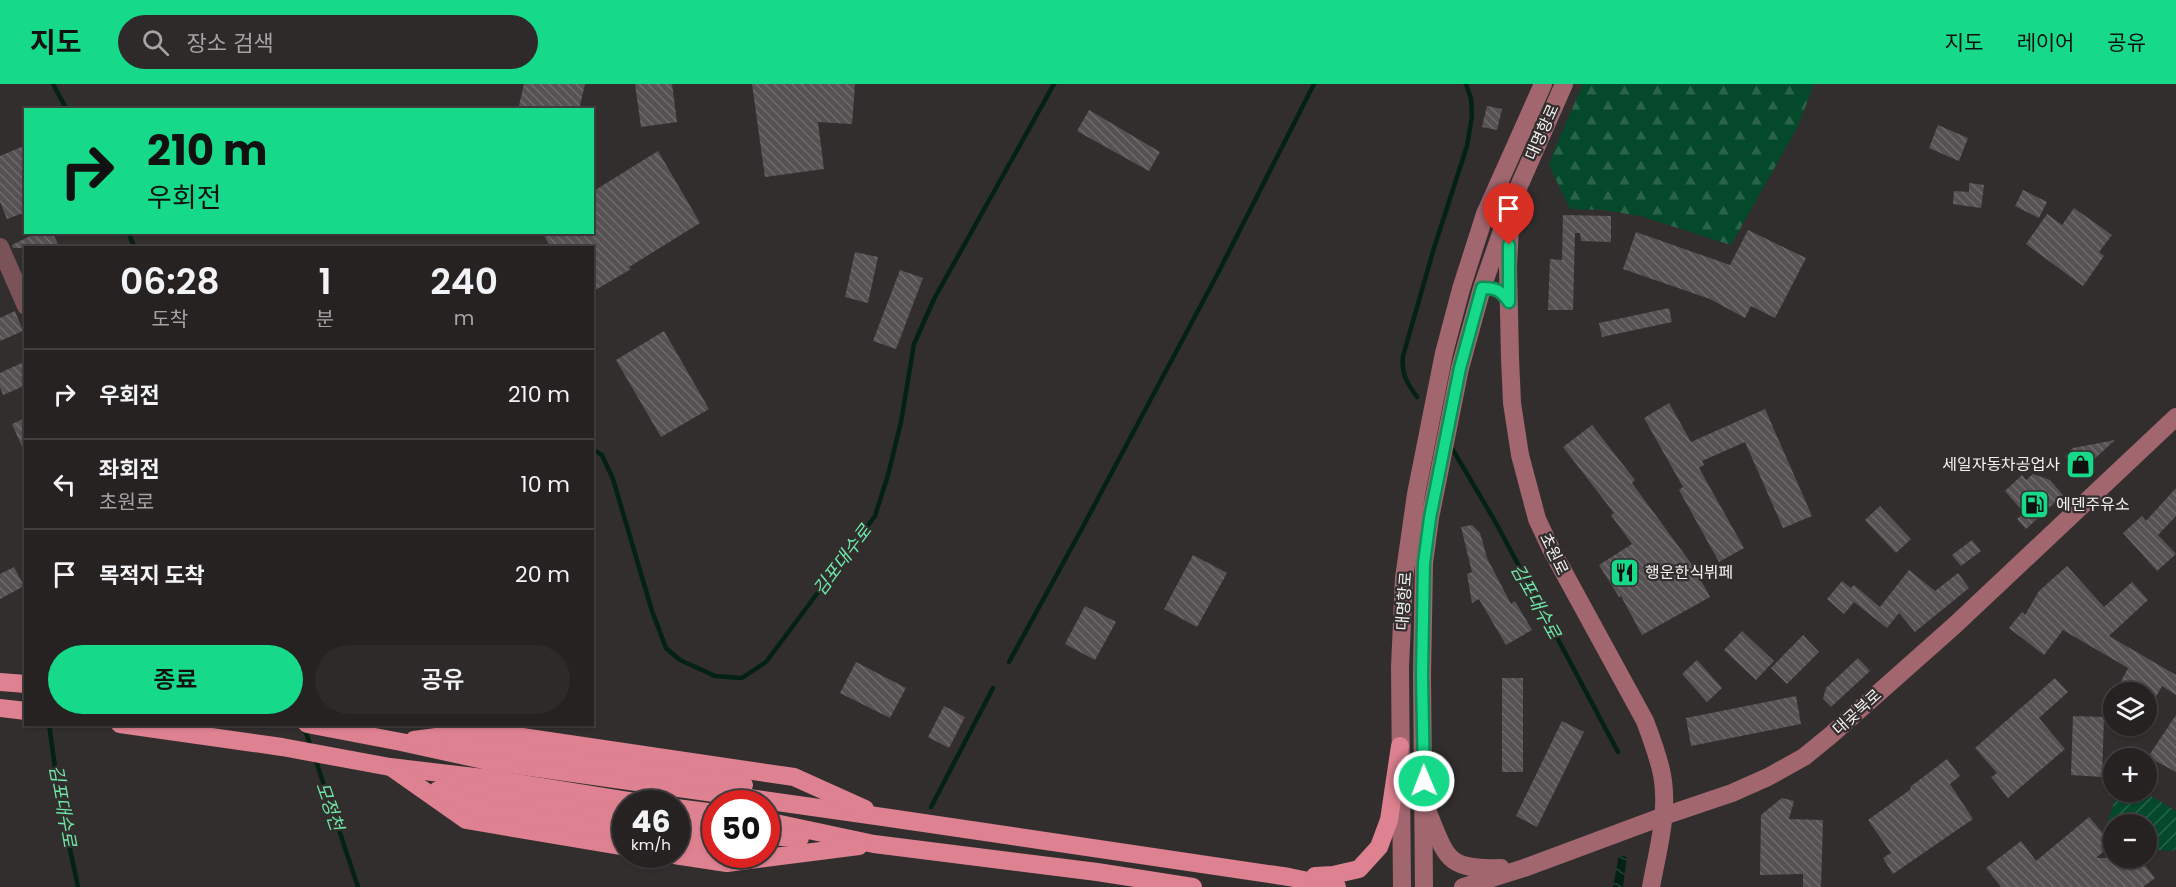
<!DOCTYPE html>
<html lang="ko">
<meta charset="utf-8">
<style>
body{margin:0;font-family:Poppins,"Noto Sans KR",sans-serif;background:#2e2a2a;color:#f1f3f6;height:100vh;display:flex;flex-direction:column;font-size:22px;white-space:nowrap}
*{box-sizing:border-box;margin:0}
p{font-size:20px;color:#a4a4a5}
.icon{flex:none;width:33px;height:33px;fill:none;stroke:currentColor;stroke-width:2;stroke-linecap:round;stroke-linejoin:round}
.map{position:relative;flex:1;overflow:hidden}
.sheet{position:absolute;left:24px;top:162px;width:570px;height:480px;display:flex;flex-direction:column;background:#262222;border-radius:0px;box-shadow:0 2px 4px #0004,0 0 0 2px #423f40}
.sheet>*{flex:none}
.hud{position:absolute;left:24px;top:24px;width:570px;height:126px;border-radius:0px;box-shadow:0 2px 4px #0004,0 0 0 2px #423f40;background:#16d989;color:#111;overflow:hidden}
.buttons{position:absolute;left:2103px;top:598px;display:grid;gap:12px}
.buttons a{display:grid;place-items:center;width:54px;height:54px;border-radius:50%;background:#262222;box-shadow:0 2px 4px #0004,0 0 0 2px #423f40;font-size:30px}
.speed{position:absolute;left:612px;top:706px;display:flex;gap:12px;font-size:30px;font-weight:700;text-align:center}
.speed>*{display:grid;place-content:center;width:78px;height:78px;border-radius:50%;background:#262222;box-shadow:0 2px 4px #0004,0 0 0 2px #423f40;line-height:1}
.speed small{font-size:15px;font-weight:400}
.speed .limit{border:9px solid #d22;background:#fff;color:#111}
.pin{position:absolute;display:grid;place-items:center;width:51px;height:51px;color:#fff;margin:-62px -26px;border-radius:50% 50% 50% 0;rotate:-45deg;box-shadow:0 0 6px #0007}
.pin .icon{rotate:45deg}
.me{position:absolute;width:66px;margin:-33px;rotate:359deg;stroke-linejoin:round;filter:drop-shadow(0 0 4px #0008)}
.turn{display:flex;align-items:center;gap:21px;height:126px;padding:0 24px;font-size:27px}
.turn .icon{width:78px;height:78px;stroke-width:2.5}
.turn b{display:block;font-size:42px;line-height:51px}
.eta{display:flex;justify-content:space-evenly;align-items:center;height:102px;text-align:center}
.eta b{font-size:36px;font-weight:600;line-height:42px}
.action{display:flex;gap:12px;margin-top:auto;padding:12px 24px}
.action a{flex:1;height:69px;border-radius:36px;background:#16d989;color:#111;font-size:24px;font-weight:600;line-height:69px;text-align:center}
.action a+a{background:#2e2a2a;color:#f1f3f6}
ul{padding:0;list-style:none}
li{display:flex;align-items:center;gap:18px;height:90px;padding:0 24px;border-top:2px solid #423f40}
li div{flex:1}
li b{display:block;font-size:22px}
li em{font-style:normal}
header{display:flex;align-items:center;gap:36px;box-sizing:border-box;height:84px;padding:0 30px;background:#16d989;color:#111}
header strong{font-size:28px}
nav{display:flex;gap:33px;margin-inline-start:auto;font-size:21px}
.search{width:420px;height:54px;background:#2e2a2a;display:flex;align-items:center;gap:15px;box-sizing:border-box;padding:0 21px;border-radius:33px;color:#a4a4a5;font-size:22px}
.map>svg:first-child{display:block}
</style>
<header>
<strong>지도</strong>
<div class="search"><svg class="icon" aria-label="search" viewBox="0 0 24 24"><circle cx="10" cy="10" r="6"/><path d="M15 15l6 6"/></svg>장소 검색</div>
<nav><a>지도</a><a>레이어</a><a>공유</a></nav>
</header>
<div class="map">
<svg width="2176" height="803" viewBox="0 0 2176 803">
<defs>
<pattern id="forest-firs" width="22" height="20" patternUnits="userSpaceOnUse" patternTransform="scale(1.5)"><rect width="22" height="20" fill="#04492b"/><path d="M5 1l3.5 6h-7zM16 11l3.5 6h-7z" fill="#29644a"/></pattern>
<pattern id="garden-furrows" width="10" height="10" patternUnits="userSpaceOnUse" patternTransform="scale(1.5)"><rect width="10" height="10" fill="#04492b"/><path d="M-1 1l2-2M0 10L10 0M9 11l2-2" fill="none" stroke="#29644a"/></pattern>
<pattern id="water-waves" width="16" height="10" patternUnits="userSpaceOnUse" patternTransform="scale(1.5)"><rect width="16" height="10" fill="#042213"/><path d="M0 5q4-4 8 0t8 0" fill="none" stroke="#294336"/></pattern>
<pattern id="building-back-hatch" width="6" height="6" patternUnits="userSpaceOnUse" patternTransform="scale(1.5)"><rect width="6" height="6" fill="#565152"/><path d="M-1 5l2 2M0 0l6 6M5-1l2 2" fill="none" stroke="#6f6a6b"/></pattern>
</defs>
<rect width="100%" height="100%" fill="#322e2e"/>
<path fill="url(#forest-firs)" d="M1583,0H1814L1798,42L1731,161L1640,132L1603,126L1570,125L1549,81L1557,59Z"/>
<path fill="url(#garden-furrows)" d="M2118,708H2144L2176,727V764L2173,767L2159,766L2147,753L2146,741H2114L2113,747L2107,739Z"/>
<path fill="url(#water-waves)" d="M1619,771L1627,773L1623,803H1613Z"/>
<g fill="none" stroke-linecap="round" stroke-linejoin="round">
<g stroke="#042213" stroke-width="4.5">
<path d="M53,0L67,26"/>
<path d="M128,148L135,164"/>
<path d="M1417,313C1407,299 1401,290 1403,272L1434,164L1467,62L1472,32L1471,15L1466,0"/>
<path d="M592,365L602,371L613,395L652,527L666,564L680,576L715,592L742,594L766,578L875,432L888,391L901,338L914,260L934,215L1054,0"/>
<path d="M1453,366L1496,439L1618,668"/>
<path d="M1009,578L1079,450L1217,191L1314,0"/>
<path d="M49,640L59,713L78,803"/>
<path d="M305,646L311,663"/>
<path d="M315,674L358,803"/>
<path d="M931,723L993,604"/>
</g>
</g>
<g fill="url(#building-back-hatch)">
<path d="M524,0H585L579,26H518Z"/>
<path d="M635,0H672L677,38L641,43Z"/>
<path d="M752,0H855L852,40L818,38L824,85L765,93Z"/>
<path d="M1487,22L1502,25L1497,46L1482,43Z"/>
<path d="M1089,26L1160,68L1149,87L1077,47Z"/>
<path d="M1938,41L1968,54L1959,77L1929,64Z"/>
<path d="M26,61V128L7,135L0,118V72Z"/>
<path d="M658,67L700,139L629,183L631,185L592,208V164H551L542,148H592V108Z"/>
<path d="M1969,99L1984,101L1981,124L1953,120L1954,107L1969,108Z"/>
<path d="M2023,106L2047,118L2039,134L2015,122Z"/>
<path d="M2074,124L2112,151L2099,168L2104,172L2083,202L2026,160L2047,130L2062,141Z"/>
<path d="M1563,131L1611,132V158L1581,157L1580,149H1575L1573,226H1548L1550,175L1562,176Z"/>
<path d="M1748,146L1806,174L1775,234L1751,222L1745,234L1710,215L1623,185L1636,148L1730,181Z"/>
<path d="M38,148H52L60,164H13L12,161Z"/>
<path d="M855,168L878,173L868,219L845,213Z"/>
<path d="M900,186L923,194L896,265L873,257Z"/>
<path d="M1669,224L1672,238L1602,253L1599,239Z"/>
<path d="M15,227L23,247L0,257V234Z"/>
<path d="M664,247L709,325L661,353L616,276Z"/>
<path d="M26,277V301L3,311L0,303V289Z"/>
<path d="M1669,319L1691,358L1765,325L1812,432L1783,444L1745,358L1702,377L1704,381L1699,384L1744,464L1719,478L1679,406L1683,403L1644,334Z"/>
<path d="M26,334V372L12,340Z"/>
<path d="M1592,341L1635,396L1632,399L1693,482L1710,513L1642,551L1621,512L1619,513L1599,481L1632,460L1611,431L1614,429L1563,363Z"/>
<path d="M2115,356L2080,388L2065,372L2073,364Z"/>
<path d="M2033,390L2050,396L2063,411L2026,445L2017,435L2024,429L2005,407L2022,391L2026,396Z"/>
<path d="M2176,404V432L2158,451L2176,470L2157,487L2123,449L2142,432L2146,437Z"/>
<path d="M1880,422L1911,455L1896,469L1865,436Z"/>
<path d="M1472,441L1480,449L1487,474L1511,520L1515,517L1532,546L1506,561L1479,515L1472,519L1467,490L1472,488L1461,443Z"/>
<path d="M1972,456L1981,467L1961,482L1952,471Z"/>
<path d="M1193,471L1227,489L1197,543L1164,525Z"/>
<path d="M2067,482L2104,523L2132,498L2148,516L2109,552L2176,591V611L2162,602L2146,631V609H2115L2128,584L2063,546L2044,571L2009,544L2022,528L2025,531L2039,507Z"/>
<path d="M14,483L24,502L0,515V490Z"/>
<path d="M1909,486L1935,507L1958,489L1969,504L1915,548L1899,529L1887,544L1854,518L1844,530L1827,515L1842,497L1851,504L1854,501L1880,523Z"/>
<path d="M1085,522L1116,538L1095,576L1065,560Z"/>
<path d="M1742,547L1774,577L1756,596L1724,566Z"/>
<path d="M1803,551L1819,568L1787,600L1771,584Z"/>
<path d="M1858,574L1870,587L1831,623L1823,615L1826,604Z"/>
<path d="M1697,576L1722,604L1707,618L1682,590Z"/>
<path d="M856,578L906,604L890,634L840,609Z"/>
<rect x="1502" y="594" width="21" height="94"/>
<path d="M2055,594L2068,608L2039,634L2065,665L2008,714L1991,693L1997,689L1975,664Z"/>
<path d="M1796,612L1801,640L1691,662L1686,634Z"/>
<path d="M944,622L965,633L949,664L928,653Z"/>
<path d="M2176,631V688L2148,673Z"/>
<path d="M2073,632L2104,633L2102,693L2071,691Z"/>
<path d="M1562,637L1584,648L1537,743L1516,732Z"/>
<path d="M1947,675L1960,692L1950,700L1973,735L1893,790L1883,774L1891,769L1868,736L1911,705L1910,703Z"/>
<path d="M1782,714L1794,717L1789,735L1823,736L1821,803H1803V790L1760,791L1761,731Z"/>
<path d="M2089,733L2112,760L2096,774H2139L2155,794L2143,803H2001L1986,784L2021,757L2036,777Z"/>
</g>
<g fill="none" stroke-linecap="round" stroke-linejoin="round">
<path stroke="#795358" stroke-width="18" d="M0,163L26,222"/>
<g stroke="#a2666f" stroke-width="18">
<path d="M1510,143L1508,183L1510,274L1512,319L1520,371L1537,435L1551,465L1645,637C1651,653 1657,669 1661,686C1670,724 1658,765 1651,803"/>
<path d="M1427,726C1447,774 1445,786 1501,784"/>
<path d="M1402,803L1400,583L1404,494L1416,410L1444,269L1461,205L1485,130L1543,0"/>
<path d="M1424,803L1422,591L1424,479L1430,434L1460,284L1482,204L1512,118L1564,0"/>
<path d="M1463,803L1524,784L1664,732L1732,709L1768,693L1804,673L1831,651L1955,541L2176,333"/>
</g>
<g stroke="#de8190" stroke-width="18">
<path d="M0,598L26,600"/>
<path d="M0,624L26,627"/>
<path d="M120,640L282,663L390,683L492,695L647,720"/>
<path d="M307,640L401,658L488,677L883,733L1289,793L1337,803"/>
<path d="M414,656L481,647L794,693L865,725"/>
<path d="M450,660L474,661L744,701"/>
<path d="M392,684L466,736L626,763"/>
<path d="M447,699L498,713L626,733"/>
<path d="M438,706L473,723L626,748"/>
<path d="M676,724L716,729"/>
<path d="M766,737L874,760L1097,788L1193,803"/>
<path d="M676,740L716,746"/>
<path d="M766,752L800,754"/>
<path d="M676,755L716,761"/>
<path d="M674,771L727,779L859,762"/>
<path d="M1315,792L1333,791L1359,785L1379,763L1389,736L1400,662"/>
</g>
</g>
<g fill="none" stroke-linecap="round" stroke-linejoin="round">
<defs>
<path id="route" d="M1424,697L1422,591L1424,479L1430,434L1460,284L1482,204C1496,204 1501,206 1509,218V161"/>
</defs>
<use href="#route" stroke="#0e8d59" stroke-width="15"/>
<use href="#route" stroke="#16d989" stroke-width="10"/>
</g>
<defs>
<symbol id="shop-square" viewBox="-11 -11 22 22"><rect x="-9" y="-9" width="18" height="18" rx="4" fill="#16d989" stroke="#322e2e"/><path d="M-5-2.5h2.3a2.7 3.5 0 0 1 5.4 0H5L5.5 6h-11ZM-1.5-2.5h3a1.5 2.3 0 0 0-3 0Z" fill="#111"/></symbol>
<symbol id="fuel-square" viewBox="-11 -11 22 22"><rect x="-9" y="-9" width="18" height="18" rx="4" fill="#16d989" stroke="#322e2e"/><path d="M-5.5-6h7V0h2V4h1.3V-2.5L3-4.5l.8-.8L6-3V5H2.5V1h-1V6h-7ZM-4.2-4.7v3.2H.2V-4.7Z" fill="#111"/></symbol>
<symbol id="restaurant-square" viewBox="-11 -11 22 22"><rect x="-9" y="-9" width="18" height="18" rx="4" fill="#16d989" stroke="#322e2e"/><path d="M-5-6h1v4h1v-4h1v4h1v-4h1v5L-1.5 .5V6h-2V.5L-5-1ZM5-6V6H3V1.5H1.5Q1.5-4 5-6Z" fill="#111"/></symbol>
</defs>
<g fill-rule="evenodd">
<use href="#shop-square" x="2064" y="364" width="33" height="33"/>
<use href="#fuel-square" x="2018" y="404" width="33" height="33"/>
<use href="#restaurant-square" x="1608" y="472" width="33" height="33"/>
</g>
<g text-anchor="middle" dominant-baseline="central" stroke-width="4.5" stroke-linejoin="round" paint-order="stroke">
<g font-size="16" fill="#f4f1f1" stroke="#322e2e">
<text transform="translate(1542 48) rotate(-66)">대명항로</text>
<text transform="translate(1554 470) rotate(64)">초원로</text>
<text transform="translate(1404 517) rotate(-86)">대명항로</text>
<text transform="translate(1857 628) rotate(-42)">대곶북로</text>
</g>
<g font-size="16" fill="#f4f1f1" stroke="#322e2e" text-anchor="start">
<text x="2060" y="380" text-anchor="end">세일자동차공업사</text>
<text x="2056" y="420">에덴주유소</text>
<text x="1645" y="488">행운한식뷔페</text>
</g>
<g font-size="18" font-style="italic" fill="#6ee9a8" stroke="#322e2e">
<text transform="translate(842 476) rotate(-53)">김포대수로</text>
<text transform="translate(1536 517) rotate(61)">김포대수로</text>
<text transform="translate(63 722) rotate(80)">김포대수로</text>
<text transform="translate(330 722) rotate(71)">모정천</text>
</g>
</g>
</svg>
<div class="buttons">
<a><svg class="icon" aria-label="layers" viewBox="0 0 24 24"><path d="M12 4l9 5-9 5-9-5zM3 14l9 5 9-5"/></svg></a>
<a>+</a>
<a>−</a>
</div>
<div class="speed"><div>46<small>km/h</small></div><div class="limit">50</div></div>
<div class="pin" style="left:1509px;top:161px;background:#d93025"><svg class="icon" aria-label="arrive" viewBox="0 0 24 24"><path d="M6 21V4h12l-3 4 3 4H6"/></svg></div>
<svg class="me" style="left:1424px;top:697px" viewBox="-20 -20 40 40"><circle r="17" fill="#16d989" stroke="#fff" stroke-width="3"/><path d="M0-11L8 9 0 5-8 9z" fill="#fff"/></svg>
<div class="hud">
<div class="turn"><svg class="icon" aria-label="right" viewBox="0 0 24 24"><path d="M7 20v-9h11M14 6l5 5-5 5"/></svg><div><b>210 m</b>우회전</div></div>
</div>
<section class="sheet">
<div class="eta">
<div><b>06:28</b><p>도착</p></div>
<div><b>1</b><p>분</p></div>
<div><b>240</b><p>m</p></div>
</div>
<ul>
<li><svg class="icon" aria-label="right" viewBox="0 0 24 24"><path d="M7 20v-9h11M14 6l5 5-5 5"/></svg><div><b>우회전</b></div><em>210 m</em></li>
<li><svg class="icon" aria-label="left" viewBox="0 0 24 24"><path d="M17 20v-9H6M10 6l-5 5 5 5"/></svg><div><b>좌회전</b><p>초원로</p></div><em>10 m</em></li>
<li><svg class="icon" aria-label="arrive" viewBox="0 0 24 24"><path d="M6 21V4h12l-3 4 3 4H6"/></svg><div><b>목적지 도착</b></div><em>20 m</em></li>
</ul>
<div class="action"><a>종료</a><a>공유</a></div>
</section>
</div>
